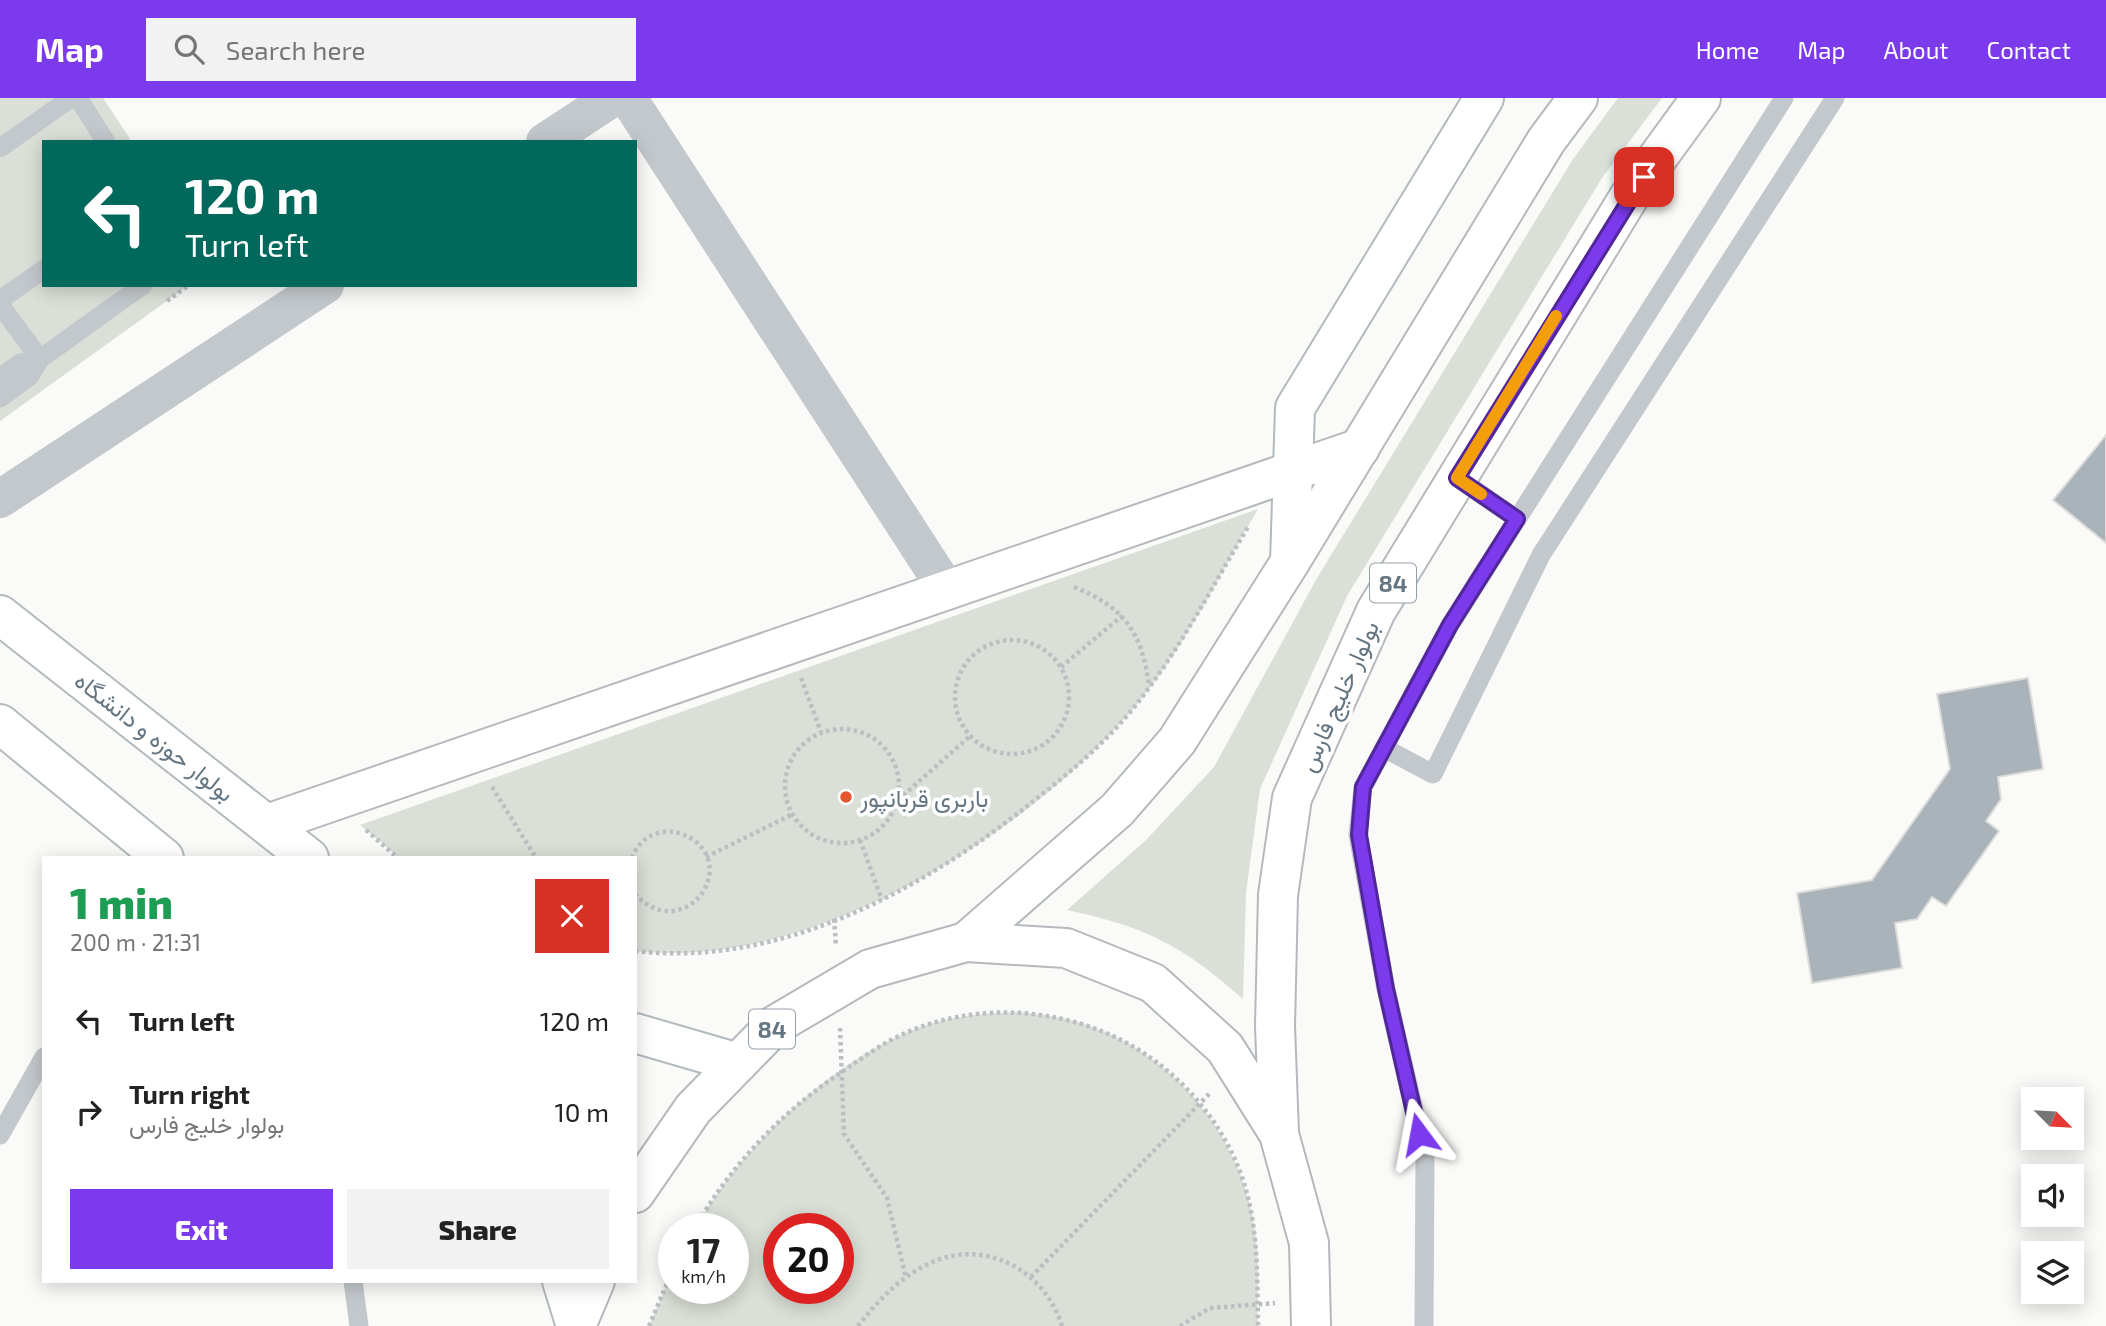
<!DOCTYPE html>
<meta charset="utf-8">
<style>
body{margin:0;font-family:"Exo 2",Vazirmatn,sans-serif;background:#f2f2f2;color:#222;height:100vh;display:flex;flex-direction:column;font-size:26px;white-space:nowrap}
*{box-sizing:border-box;margin:0}
p{font-size:23px;color:#767676}
.icon{flex:none;width:38px;height:38px;fill:none;stroke:currentColor;stroke-width:2;stroke-linecap:round;stroke-linejoin:round}
.map{position:relative;flex:1;overflow:hidden}
.sheet{position:absolute;left:42px;top:758px;width:595px;height:427px;display:flex;flex-direction:column;background:#fff;border-radius:0px;box-shadow:0 4px 18px #0003}
.sheet>*{flex:none}
.banner{position:absolute;left:42px;top:42px;width:595px;height:147px;border-radius:0px;box-shadow:0 4px 18px #0003;background:#00695c;color:#fff;overflow:hidden}
.needle{width:46px;rotate:114deg}
.fabs{position:absolute;left:2021px;top:989px;display:grid;gap:14px}
.fabs a{display:grid;place-items:center;width:63px;height:63px;border-radius:0px;background:#fff;box-shadow:0 4px 18px #0003;font-size:35px}
.speed{position:absolute;left:658px;top:1115px;display:flex;gap:14px;font-size:35px;font-weight:700;text-align:center}
.speed>*{display:grid;place-content:center;width:91px;height:91px;border-radius:50%;background:#fff;box-shadow:0 4px 18px #0003;line-height:1}
.speed small{font-size:18px;font-weight:400}
.speed .limit{border:10px solid #d22;background:#fff;color:#111}
.pin{position:absolute;display:grid;place-items:center;width:60px;height:60px;color:#fff;margin:-30px;border-radius:14px;box-shadow:0 4px 10px #0006}
.me{position:absolute;width:77px;margin:-38px;rotate:347deg;stroke-linejoin:round;filter:drop-shadow(0 0 5px #0008)}
.turn{display:flex;align-items:center;gap:24px;height:147px;padding:0 28px;font-size:32px}
.turn .icon{width:91px;height:91px;stroke-width:2.5}
.turn b{display:block;font-size:49px;line-height:60px}
.round{display:grid;place-items:center;flex:none;width:74px;height:74px;border-radius:0px;background:#f2f2f2}
.headline{display:flex;align-items:center;justify-content:space-between;height:119px;padding:0 28px}
h1{font-size:42px;font-weight:800;line-height:52px;color:#1e9e55}
.primary-button{display:flex;gap:14px;margin-top:auto;padding:14px 28px}
.primary-button a{flex:1;height:80px;border-radius:0px;background:#7c3aed;color:#fff;font-size:28px;font-weight:800;line-height:80px;text-align:center}
.primary-button a+a{background:#f2f2f2;color:#222}
ul{padding:0;list-style:none}
li{display:flex;align-items:center;gap:21px;height:91px;padding:0 28px}
li div{flex:1}
li b{display:block;font-size:26px}
li em{font-style:normal}
header{display:flex;align-items:center;gap:42px;box-sizing:border-box;height:98px;padding:0 35px;background:#7c3aed;color:#fff}
header strong{font-size:33px}
nav{display:flex;gap:38px;margin-inline-start:auto;font-size:24px}
.search{width:490px;height:63px;background:#f2f2f2;display:flex;align-items:center;gap:18px;box-sizing:border-box;padding:0 24px;border-radius:0px;color:#767676;font-size:26px}
.map>svg:first-child{display:block}
</style>
<header>
<strong>Map</strong>
<div class="search"><svg class="icon" aria-label="search" viewBox="0 0 24 24"><circle cx="10" cy="10" r="6"/><path d="M15 15l6 6"/></svg>Search here</div>
<nav><a>Home</a><a>Map</a><a>About</a><a>Contact</a></nav>
</header>
<div class="map">
<svg width="2106" height="1228" viewBox="0 0 2106 1228">
<rect width="100%" height="100%" fill="#fafaf8"/>
<g fill="#dadfd7" fill-rule="evenodd">
<path d="M0,0H103L132,44H44V187H189L0,323Z"/>
<path d="M1618,0H1662L1602,80L1347,498L1260,691L1246,795L1243,901C1182,847 1146,829 1067,812L1146,742L1214,669L1317,480L1573,61Z"/>
<path d="M1258,411C1219,478 1184,551 1134,610C1025,739 810,873 635,853V760L398,759L360,727Z"/>
<path d="M1015,914C1037,916 1058,918 1078,924C1172,952 1241,1036 1255,1132C1260,1164 1257,1196 1258,1228H649L674,1169V1190H733V1130H695C741,1049 832,962 920,929C951,918 983,915 1015,914ZM838,1130V1190H779V1130Z"/>
</g>
<g fill="#aab3b9" stroke="#dcdcda" stroke-width="2">
<path d="M2106,337V445L2053,402Z"/>
<path d="M2028,580L2043,671L1998,679L2001,701L1986,723L1999,733L1946,808L1932,799L1917,821L1895,825L1902,870L1812,885L1797,795L1872,782L1950,671L1937,596Z"/>
</g>
<g fill="none" stroke-linecap="round" stroke-linejoin="round">
<defs>
<g id="secondary">
<path d="M1290,464L1295,310L1484,0"/>
<path d="M0,517L309,760"/>
<path d="M0,626L164,760"/>
<path d="M635,935L738,965"/>
<path d="M562,1183L576,1228"/>
</g>
<g id="highway">
<path d="M267,726L1360,350"/>
<path d="M966,844L1117,712L1177,643L1290,464L1546,43L1578,0"/>
<path d="M1279,1036L1275,928L1278,797L1292,700L1376,513L1629,99L1701,0"/>
<path d="M635,1095L693,1011L775,927L870,871L966,844L1066,850L1153,885L1225,950L1279,1036L1309,1145L1311,1228"/>
<path d="M576,1228L595,1183"/>
</g>
</defs>
<use href="#secondary" stroke="#b3babf" stroke-width="42"/>
<use href="#highway" stroke="#b4b9bd" stroke-width="42"/>
<g stroke="#bbbfc2" stroke-width="4.5" stroke-dasharray="3.5 3.5" stroke-linecap="butt">
<path d="M167,203L189,187"/>
<path d="M1074,489C1124,509 1143,535 1149,589"/>
<circle cx="1012" cy="599" r="57"/>
<path d="M1061,569L1122,518"/>
<path d="M801,580L821,634"/>
<circle cx="842" cy="688" r="57"/>
<path d="M492,689L536,760"/>
<path d="M898,702L970,638"/>
<path d="M366,732L398,760"/>
<path d="M860,742L882,802"/>
<path d="M706,759L793,716"/>
<path d="M632,760C637,746 649,735 664,734C676,733 685,736 695,743C737,777 680,845 635,796"/>
<path d="M834,821L836,848"/>
<path d="M635,853C780,870 922,792 1031,705C1068,676 1106,645 1135,608C1179,553 1212,489 1248,429"/>
<path d="M840,930L844,1036L887,1100L906,1180"/>
<path d="M695,1130C729,1070 777,1019 833,980C852,967 871,953 891,942C963,904 1053,906 1125,944C1176,971 1218,1018 1239,1071C1259,1122 1257,1175 1258,1228"/>
<path d="M1031,1179L1211,994"/>
<path d="M649,1228L674,1169"/>
<path d="M858,1228C879,1201 903,1176 935,1163C989,1141 1046,1175 1062,1228"/>
<path d="M1180,1228L1210,1210L1275,1205"/>
</g>
<g stroke="#c3c8cc" stroke-width="19">
<path d="M78,0L106,44"/>
<path d="M0,50L71,0"/>
<path d="M0,202L44,171"/>
<path d="M0,207L40,261"/>
<path d="M0,280L20,265L40,261"/>
<path d="M0,300L30,278L40,261L143,187"/>
<path d="M1457,380L1517,421"/>
<path d="M1384,650L1433,676L1541,457L1835,0"/>
<path d="M0,1037L44,959"/>
<path d="M353,1183L359,1228"/>
<path d="M1424,1228L1425,1060L1386,891L1358,737L1363,689L1450,527L1784,0"/>
</g>
<g stroke="#c3c8cc" stroke-width="38">
<path d="M628,0L947,492"/>
<path d="M545,44L612,0"/>
<path d="M0,401L325,187"/>
</g>
<use href="#secondary" stroke="#fff" stroke-width="38"/>
<use href="#highway" stroke="#fff" stroke-width="38"/>
</g>
<g fill="none" stroke-linecap="round" stroke-linejoin="round">
<defs>
<path id="route" d="M1419,1036L1386,891L1359,737L1363,689L1450,527L1517,421L1457,380L1644,79"/>
</defs>
<use href="#route" stroke="#51269a" stroke-width="18"/>
<use href="#route" stroke="#7c3aed" stroke-width="12"/>
<path stroke="#f59e0b" stroke-width="12" d="M1481,396L1457,380L1556,218"/>
</g>
<circle fill="#e4572e" stroke="#fff" stroke-width="2.5" cx="846" cy="699" r="7"/>
<g text-anchor="middle" dominant-baseline="central" stroke-width="7" stroke-linejoin="round" paint-order="stroke">
<g fill="#fff" stroke="#939fa8" stroke-width="2">
<rect x="1370" y="465.5" width="46" height="39" rx="5"/>
<rect x="749" y="911.5" width="46" height="39" rx="5"/>
</g>
<g font-size="23" font-weight="bold" fill="#657683">
<text x="1393" y="485">84</text>
<text x="772" y="931">84</text>
</g>
<g font-size="24" fill="#657683" stroke="#fff">
<text transform="translate(1338 598) rotate(-66)">بولوار خلیج فارس</text>
<text transform="translate(155 638) rotate(38)">بولوار حوزه و دانشگاه</text>
</g>
<g font-size="24" fill="#657683" stroke="#fff" text-anchor="start">
<text x="860" y="699">باربری قربانپور</text>
</g>
</g>
</svg>
<div class="fabs">
<a><svg class="needle" viewBox="-14 -14 28 28"><path d="M0-13l5 13h-10z" fill="#e53935"/><path d="M0 13l5-13h-10z" fill="#767676"/></svg></a>
<a><svg class="icon" aria-label="sound" viewBox="0 0 24 24"><path d="M4 9h4l5-4v14l-5-4H4zM17 9q2 3 0 6"/></svg></a>
<a><svg class="icon" aria-label="layers" viewBox="0 0 24 24"><path d="M12 4l9 5-9 5-9-5zM3 14l9 5 9-5"/></svg></a>
</div>
<div class="speed"><div>17<small>km/h</small></div><div class="limit">20</div></div>
<div class="pin" style="left:1644px;top:79px;background:#d93025"><svg class="icon" aria-label="arrive" viewBox="0 0 24 24"><path d="M6 21V4h12l-3 4 3 4H6"/></svg></div>
<svg class="me" style="left:1419px;top:1036px" viewBox="-20 -20 40 40"><path d="M0-17L14 15 0 8-14 15z" fill="#7c3aed" stroke="#fff" stroke-width="4"/></svg>
<div class="banner">
<div class="turn"><svg class="icon" aria-label="left" viewBox="0 0 24 24"><path d="M17 20v-9H6M10 6l-5 5 5 5"/></svg><div><b>120 m</b>Turn left</div></div>
</div>
<section class="sheet">
<div class="headline"><div><h1>1 min</h1><p>200 m · 21:31</p></div><a class="round" style="background:#d93025;color:#fff"><svg class="icon" aria-label="close" viewBox="0 0 24 24"><path d="M6 6l12 12M18 6L6 18"/></svg></a></div>
<ul>
<li><svg class="icon" aria-label="left" viewBox="0 0 24 24"><path d="M17 20v-9H6M10 6l-5 5 5 5"/></svg><div><b>Turn left</b></div><em>120 m</em></li>
<li><svg class="icon" aria-label="right" viewBox="0 0 24 24"><path d="M7 20v-9h11M14 6l5 5-5 5"/></svg><div><b>Turn right</b><p>بولوار خلیج فارس</p></div><em>10 m</em></li>
</ul>
<div class="primary-button"><a>Exit</a><a>Share</a></div>
</section>
</div>
